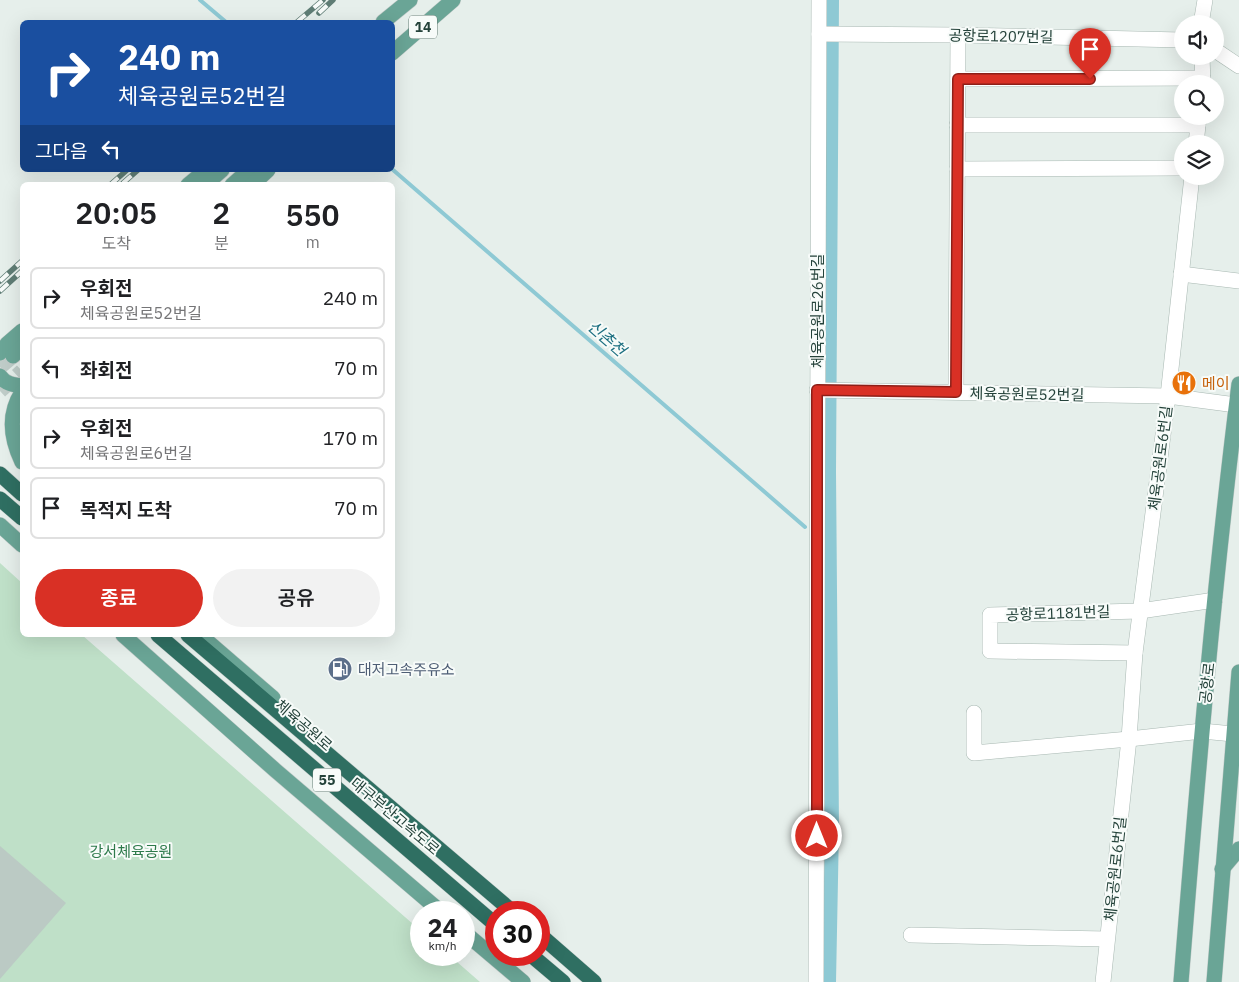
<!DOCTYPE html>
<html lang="ko">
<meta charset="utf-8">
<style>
body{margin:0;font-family:"IBM Plex Sans","Noto Sans KR",sans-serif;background:#f2f2f2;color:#202124;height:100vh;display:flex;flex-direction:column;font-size:19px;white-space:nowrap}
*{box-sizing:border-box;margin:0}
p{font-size:16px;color:#757577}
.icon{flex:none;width:28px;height:28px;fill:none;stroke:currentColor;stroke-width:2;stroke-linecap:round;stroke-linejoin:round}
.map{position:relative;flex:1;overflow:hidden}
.details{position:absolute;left:20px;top:182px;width:375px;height:455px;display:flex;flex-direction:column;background:#fff;border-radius:8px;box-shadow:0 5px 20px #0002}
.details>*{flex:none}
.banner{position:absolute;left:20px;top:20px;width:375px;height:152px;border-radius:8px;box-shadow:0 5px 20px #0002;background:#1a4fa0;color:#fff;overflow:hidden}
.buttons{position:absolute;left:1174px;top:15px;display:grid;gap:10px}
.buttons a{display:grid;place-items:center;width:50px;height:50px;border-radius:50%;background:#fff;box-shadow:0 5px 20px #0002;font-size:25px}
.speed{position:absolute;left:410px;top:901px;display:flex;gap:10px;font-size:25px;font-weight:700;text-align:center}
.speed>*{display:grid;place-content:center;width:65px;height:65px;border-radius:50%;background:#fff;box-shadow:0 5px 20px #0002;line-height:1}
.speed small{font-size:12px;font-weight:400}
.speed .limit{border:8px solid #d22;background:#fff;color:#111}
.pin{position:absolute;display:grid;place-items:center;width:42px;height:42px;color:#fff;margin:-51px -21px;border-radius:50% 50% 50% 0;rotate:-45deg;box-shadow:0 0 5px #0007}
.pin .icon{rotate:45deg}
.me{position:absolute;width:55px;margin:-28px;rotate:0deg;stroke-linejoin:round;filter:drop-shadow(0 0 4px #0008)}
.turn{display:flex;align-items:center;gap:18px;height:105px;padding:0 15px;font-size:22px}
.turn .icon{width:65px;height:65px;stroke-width:2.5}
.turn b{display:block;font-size:35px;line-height:42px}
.then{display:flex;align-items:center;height:48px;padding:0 15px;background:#0003;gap:10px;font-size:19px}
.eta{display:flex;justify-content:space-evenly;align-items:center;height:85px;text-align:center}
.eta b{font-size:30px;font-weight:600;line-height:35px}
.cta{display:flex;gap:10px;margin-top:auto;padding:10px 15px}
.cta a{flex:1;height:58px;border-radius:30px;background:#d93025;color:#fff;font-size:20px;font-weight:600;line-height:58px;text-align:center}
.cta a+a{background:#f2f2f2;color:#202124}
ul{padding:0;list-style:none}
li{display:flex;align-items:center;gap:15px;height:62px;margin:0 10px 8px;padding:0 5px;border:2px solid #e0e0e0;border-radius:8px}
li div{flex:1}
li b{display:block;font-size:19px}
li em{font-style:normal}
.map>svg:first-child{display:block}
</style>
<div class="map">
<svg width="1239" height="982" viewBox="0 0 1239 982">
<rect width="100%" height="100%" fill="#e6efeb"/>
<path fill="#bfe0c8" d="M0,563L22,583V635H82L421,931V955H449L480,982H0Z"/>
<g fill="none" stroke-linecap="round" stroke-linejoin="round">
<g stroke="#8ec9d4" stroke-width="4">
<path d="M200,0L226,22"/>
<path d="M392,169L805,527"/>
<path d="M823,542L830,548"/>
</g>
<path stroke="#8ec9d4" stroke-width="14" d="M829,982L832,828L829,472L832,0"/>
</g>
<path fill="#bbcac4" d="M0,846L66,903L0,979Z"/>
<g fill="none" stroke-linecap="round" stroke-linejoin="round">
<g stroke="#bfccc8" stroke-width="15" stroke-dasharray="15 8" stroke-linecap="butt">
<path d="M0,367L13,356"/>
<path d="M0,391L22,371"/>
</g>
<defs>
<g id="minor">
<path d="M1201,24L1205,0"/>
<path d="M819,34L958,35L1182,40"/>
<path d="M1215,50L1239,66"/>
<path d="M1202,56L1203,84"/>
<path d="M958,79L1203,78"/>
<path d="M957,125H1198"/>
<path d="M1196,144L1199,116"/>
<path d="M957,169L1182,168"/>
<path d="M1181,274L1239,281"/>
<path d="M817,390L1168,396L1236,405"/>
<path d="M956,392L958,35"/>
<path d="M1135,653L990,651V615L1140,611L1215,600"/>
<path d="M974,713V753L1129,739L1202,731L1233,734"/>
<path d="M911,935L1107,939"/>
<path d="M816,982L819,0"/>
<path d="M1103,982L1129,739L1135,653L1168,396L1192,176"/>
</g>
<g id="major">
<path d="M383,22L410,0"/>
<path d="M392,53L453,0"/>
<path d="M188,185L206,170"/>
<path d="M205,185L222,170"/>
<path d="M232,185L249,170"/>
<path d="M252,185L268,170"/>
<path d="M0,353L7,344L22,331"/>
<path d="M13,356L22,347"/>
<path d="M0,376C5,384 14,385 22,386"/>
<path d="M22,392C7,415 11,439 22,462"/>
<path d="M0,525L22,545"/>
<path d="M123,635L275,770L441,912"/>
<path d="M200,635L273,698"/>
<path d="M1222,869L1239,849"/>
<path d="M464,932L523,982"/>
<path d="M1181,982C1197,782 1214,583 1239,384"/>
<path d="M1214,982L1239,672"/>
</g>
<g id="highway">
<path d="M0,474L22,494"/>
<path d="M0,499L22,518"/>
<path d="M158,635L496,925"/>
<path d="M188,635L513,912"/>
<path d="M539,934L594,982"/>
<path d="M531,955L563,982"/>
</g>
</defs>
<use href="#minor" stroke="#a8b8b2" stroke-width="16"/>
<use href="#major" stroke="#c2cac8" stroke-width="16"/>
<use href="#highway" stroke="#c2cac8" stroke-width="16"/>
<use href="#minor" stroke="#fff" stroke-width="15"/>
<use href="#major" stroke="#6aa596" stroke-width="15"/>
<use href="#highway" stroke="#2f6f62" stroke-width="15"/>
<defs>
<g id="rail">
<path d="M319,13L333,0"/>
<path d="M297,22L323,0"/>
<path d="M123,183L138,170"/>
<path d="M110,185L127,170"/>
<path d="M0,281L22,261"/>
<path d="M0,291L22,271"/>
</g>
</defs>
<use href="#rail" stroke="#5f7d75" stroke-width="5.5"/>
<use href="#rail" stroke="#f7fbf9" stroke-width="4" stroke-dasharray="11" stroke-linecap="butt"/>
</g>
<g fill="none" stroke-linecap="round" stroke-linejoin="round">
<defs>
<path id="route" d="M817,836V390L956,392L958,79H1090"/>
</defs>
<use href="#route" stroke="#8d1f18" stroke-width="12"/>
<use href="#route" stroke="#d93025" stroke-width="9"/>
</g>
<defs>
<symbol id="restaurant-disc" viewBox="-11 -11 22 22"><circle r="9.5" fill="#e8710a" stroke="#f7fbf9"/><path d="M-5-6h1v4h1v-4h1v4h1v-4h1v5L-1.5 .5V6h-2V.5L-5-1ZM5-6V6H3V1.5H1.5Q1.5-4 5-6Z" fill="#fff"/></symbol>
<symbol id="fuel-disc" viewBox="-11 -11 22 22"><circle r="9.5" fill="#5c6f8a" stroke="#f7fbf9"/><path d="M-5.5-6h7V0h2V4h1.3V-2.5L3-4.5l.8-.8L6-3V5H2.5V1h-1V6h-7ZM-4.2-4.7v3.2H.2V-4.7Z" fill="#fff"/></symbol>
</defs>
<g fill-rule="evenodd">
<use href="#restaurant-disc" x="1170" y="369" width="28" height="28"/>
<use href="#fuel-disc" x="326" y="655" width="28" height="28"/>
</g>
<g text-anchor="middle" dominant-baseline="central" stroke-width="4" stroke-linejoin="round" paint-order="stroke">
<g fill="#f7fbf9" stroke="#637a73" stroke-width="1">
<rect x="409" y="15.5" width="28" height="23" rx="4"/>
<rect x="313" y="768.5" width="28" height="23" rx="4"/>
</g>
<g font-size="14" font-weight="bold" fill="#24423a">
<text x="423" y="27">14</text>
<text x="327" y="780">55</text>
</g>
<g font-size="15" fill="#24423a" stroke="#f7fbf9">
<text transform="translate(1001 36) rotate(1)">공항로1207번길</text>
<text transform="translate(817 311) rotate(-90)">체육공원로26번길</text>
<text transform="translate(1027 394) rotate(1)">체육공원로52번길</text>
<text transform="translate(1160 458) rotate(-83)">체육공원로6번길</text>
<text transform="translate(1058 613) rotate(-2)">공항로1181번길</text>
<text transform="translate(1207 683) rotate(-84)">공항로</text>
<text transform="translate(304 725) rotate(41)">체육공원로</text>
<text transform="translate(395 816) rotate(40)">대구부산고속도로</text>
<text transform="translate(1115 869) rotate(-84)">체육공원로6번길</text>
</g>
<g font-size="15" fill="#c56008" stroke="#f7fbf9" text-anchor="start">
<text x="1202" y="383">메이</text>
</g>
<g font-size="15" fill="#4e5e75" stroke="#f7fbf9" text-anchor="start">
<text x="358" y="669">대저고속주유소</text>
</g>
<g font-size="15" fill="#2d7a4b" stroke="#f7fbf9">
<text x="131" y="851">강서체육공원</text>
</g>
<g font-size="16" font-style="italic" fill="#1c6f80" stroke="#f7fbf9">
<text transform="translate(607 338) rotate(41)">신촌천</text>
</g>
</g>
</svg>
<div class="buttons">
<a><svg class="icon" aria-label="sound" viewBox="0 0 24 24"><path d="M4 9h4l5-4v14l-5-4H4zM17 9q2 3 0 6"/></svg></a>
<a><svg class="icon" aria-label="search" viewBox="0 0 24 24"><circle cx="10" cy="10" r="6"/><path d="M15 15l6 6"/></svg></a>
<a><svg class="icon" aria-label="layers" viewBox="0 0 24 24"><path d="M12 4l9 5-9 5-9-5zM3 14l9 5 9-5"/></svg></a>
</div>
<div class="speed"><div>24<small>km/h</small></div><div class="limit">30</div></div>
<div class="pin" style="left:1090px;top:79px;background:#d93025"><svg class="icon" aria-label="arrive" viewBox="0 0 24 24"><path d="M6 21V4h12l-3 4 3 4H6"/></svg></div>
<svg class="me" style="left:817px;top:836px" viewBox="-20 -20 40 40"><circle r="17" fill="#d93025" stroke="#fff" stroke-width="3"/><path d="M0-11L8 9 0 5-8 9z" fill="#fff"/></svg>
<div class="banner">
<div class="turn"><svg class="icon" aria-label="right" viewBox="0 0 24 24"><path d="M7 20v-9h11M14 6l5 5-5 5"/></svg><div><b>240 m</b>체육공원로52번길</div></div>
<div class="then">그다음<svg class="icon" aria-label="left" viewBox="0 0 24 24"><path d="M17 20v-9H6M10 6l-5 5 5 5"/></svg></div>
</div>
<section class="details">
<div class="eta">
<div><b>20:05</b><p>도착</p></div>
<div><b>2</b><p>분</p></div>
<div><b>550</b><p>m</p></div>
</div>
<ul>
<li><svg class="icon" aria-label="right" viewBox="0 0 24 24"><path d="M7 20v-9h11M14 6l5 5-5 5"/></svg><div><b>우회전</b><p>체육공원로52번길</p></div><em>240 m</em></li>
<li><svg class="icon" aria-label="left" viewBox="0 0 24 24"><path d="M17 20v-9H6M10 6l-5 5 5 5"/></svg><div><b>좌회전</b></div><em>70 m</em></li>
<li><svg class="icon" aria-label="right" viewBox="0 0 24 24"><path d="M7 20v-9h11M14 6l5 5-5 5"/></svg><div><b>우회전</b><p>체육공원로6번길</p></div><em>170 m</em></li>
<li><svg class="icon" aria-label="arrive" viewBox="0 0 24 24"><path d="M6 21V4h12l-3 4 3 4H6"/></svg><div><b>목적지 도착</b></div><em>70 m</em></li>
</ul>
<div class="cta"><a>종료</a><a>공유</a></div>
</section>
</div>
